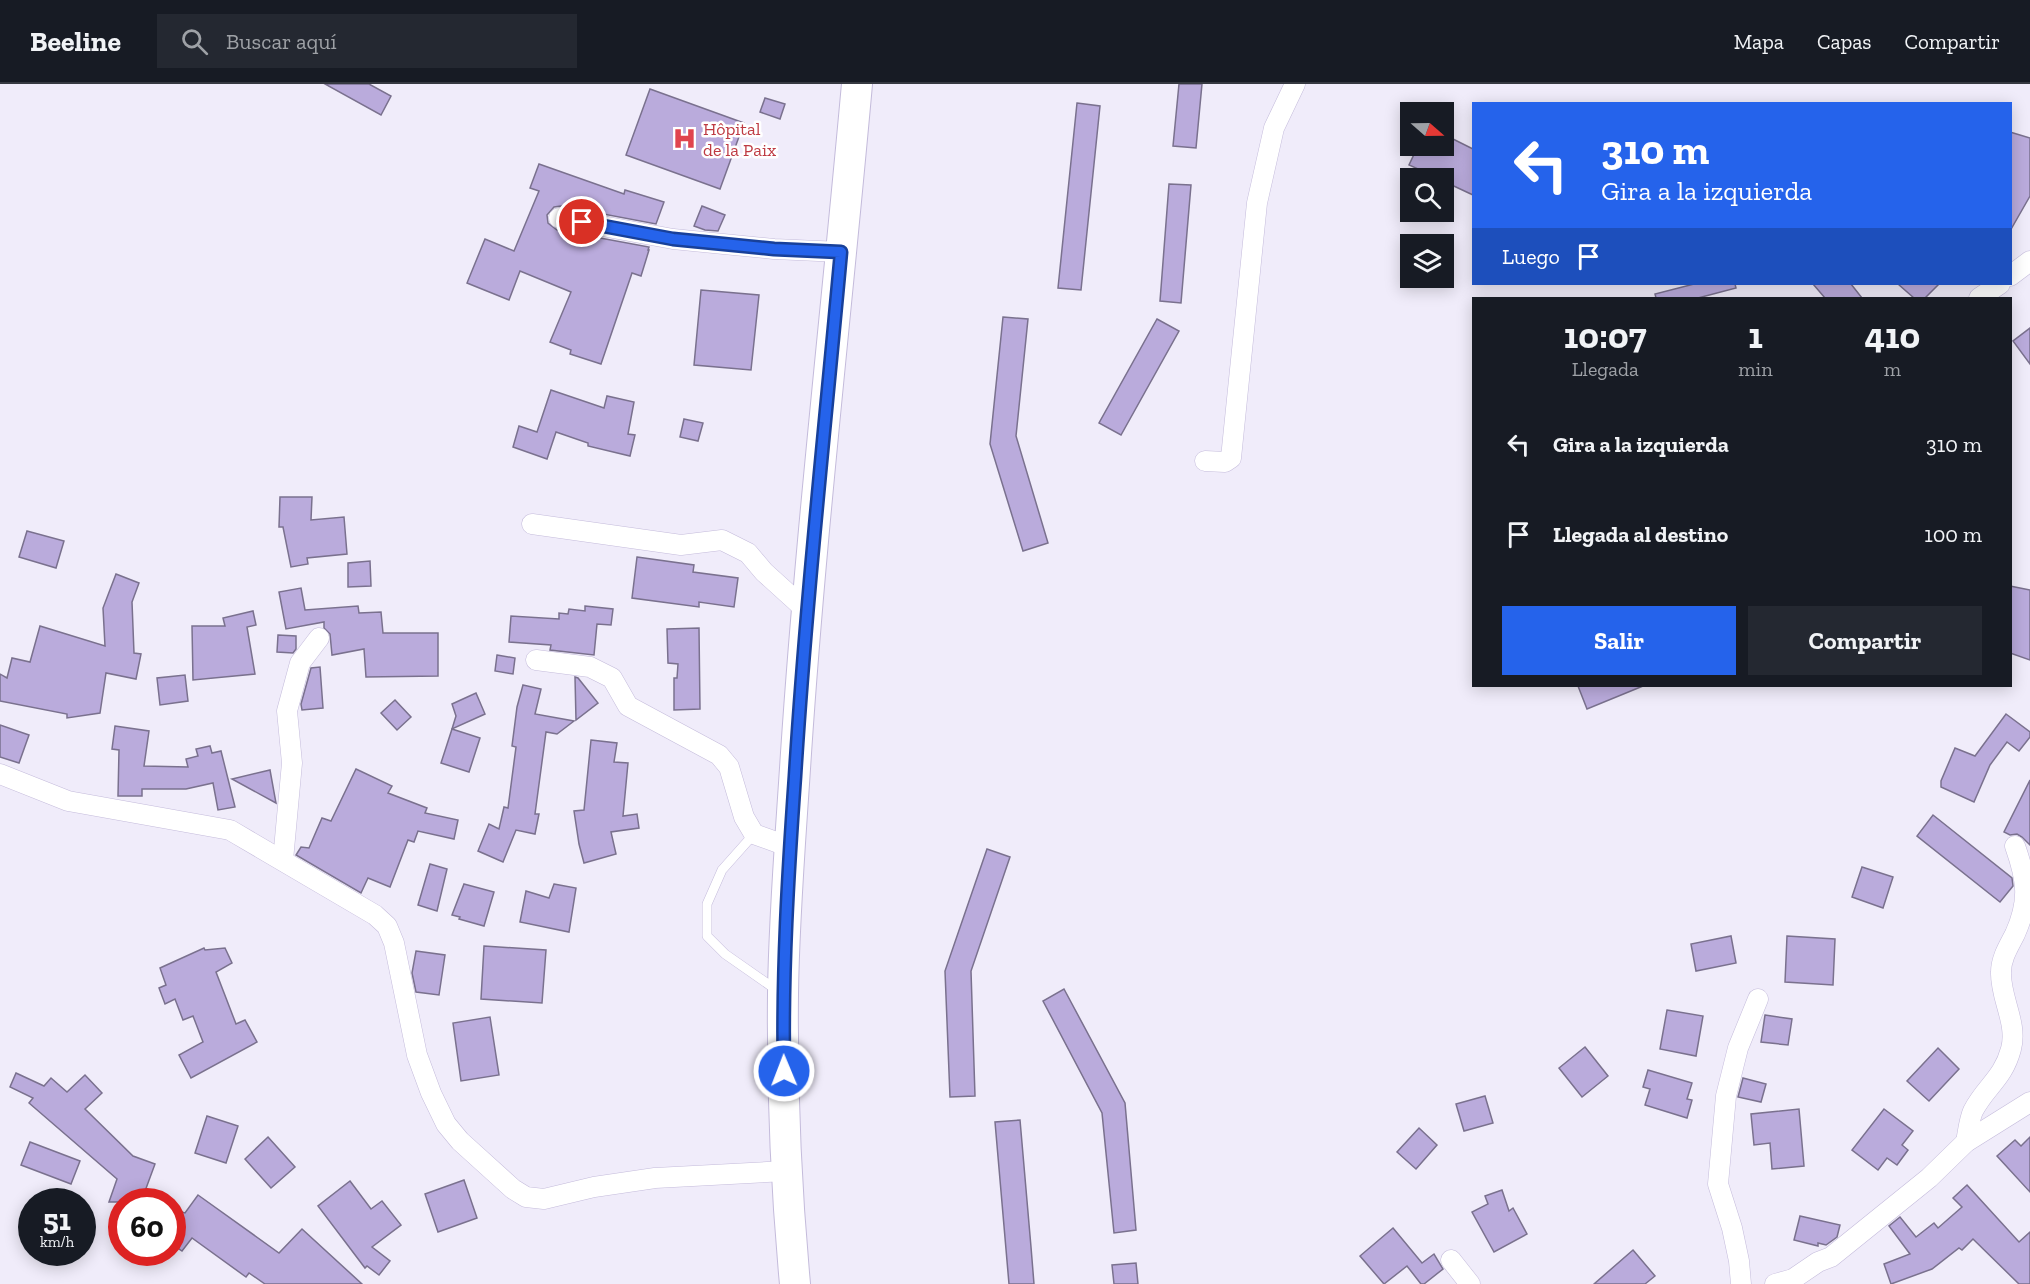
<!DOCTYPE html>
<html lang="es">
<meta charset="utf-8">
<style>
body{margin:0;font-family:"Zilla Slab",serif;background:#242831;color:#f1f3f6;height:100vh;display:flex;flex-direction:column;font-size:22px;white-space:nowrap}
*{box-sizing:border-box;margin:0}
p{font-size:20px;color:#9ea1a6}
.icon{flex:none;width:33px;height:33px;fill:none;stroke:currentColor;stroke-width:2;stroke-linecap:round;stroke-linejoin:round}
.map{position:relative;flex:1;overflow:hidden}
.sheet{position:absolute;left:1472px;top:213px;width:540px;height:390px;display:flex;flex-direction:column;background:#171b24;border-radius:0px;box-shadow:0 3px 15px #0003}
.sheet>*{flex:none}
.guide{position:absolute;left:1472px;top:18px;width:540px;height:183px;border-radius:0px;box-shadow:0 3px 15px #0003;background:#2563eb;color:#fff;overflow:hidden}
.needle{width:39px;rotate:110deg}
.tools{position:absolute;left:1400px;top:18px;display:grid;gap:12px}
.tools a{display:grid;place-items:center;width:54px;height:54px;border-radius:0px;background:#171b24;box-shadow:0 3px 15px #0003;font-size:30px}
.speed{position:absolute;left:18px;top:1104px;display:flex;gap:12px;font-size:30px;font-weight:700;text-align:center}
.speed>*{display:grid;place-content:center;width:78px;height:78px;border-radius:50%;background:#171b24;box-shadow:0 3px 15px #0003;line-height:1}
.speed small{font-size:15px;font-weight:400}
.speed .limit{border:9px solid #d22;background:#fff;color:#111}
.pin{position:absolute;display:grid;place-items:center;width:51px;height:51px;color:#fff;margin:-26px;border:3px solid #fff;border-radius:50%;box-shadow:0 2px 6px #0007}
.me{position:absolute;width:66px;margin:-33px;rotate:359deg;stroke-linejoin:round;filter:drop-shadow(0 0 4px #0008)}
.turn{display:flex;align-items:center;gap:21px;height:126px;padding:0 30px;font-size:27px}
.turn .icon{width:78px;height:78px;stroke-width:2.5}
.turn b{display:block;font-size:42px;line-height:51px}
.then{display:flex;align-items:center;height:57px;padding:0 30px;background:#0003;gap:12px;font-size:22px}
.eta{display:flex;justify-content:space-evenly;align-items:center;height:102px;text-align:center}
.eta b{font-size:36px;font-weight:700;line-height:42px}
.action{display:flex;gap:12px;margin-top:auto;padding:12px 30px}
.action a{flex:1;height:69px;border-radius:0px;background:#2563eb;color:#fff;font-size:24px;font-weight:700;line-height:69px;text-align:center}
.action a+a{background:#242831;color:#f1f3f6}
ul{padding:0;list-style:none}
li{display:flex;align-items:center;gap:18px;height:90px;padding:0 30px}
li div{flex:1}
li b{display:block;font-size:22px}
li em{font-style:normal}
header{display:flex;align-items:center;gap:36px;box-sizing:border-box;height:84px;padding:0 30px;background:#171b24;border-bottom:2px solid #363941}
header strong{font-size:28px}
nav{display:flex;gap:33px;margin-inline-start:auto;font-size:21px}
.search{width:420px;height:54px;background:#242831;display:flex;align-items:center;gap:15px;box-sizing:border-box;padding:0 21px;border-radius:0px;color:#9ea1a6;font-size:22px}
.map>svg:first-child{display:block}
</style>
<header>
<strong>Beeline</strong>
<div class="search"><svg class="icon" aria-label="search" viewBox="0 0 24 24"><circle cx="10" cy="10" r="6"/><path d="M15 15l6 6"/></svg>Buscar aquí</div>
<nav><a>Mapa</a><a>Capas</a><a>Compartir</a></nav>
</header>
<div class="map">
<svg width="2030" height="1200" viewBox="0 0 2030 1200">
<rect width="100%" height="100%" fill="#f0ecfa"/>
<g fill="#baabdc" stroke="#7a718e" stroke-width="1.5">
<path d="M325,0H369L391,12L381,31Z"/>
<path d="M1179,0H1202L1196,64L1173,62Z"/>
<path d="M650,5L744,39L720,105L626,71Z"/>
<path d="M765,14L785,20L780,35L760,28Z"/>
<path d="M1077,19L1100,22L1081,206L1058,204Z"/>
<path d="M2010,48L2030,54V112L2010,147Z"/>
<path d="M1443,50L1473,65V111L1443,97V94H1438L1409,81L1418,62H1443Z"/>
<path d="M539,80L624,110L625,106L664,118L656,140L561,122L554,123L547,131L548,139L557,146L649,163L648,166H649L641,192L632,189L601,280L570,270L571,266L550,258L571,208L520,187L509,216L467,199L485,155L514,167L539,107L530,104Z"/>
<path d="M1169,100L1191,101L1181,219L1160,217Z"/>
<path d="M702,122L725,131L718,147L705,146L694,142Z"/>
<path d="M1694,200H1735L1736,204L1698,214H1656L1655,210Z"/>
<path d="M1813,200H1851L1862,214H1825Z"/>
<path d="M1898,200H1939L1925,214H1914Z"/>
<path d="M701,206L759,211L751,286L694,281Z"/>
<path d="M1003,233L1028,235L1016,352L1048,459L1023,467L990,360Z"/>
<path d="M1157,235L1179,247L1121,351L1099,339Z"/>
<path d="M2030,244V280L2013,257Z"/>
<path d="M551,306L604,324L607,312L634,318L628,350L635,351L630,372L588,362V359L556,348L547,375L513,363L519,342L537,348Z"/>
<path d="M684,335L703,339L698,357L680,353Z"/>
<path d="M280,413H312L311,436L344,433L347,470L307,474L308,480L291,483L283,443H279Z"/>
<path d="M27,447L64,457L56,484L19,473Z"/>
<path d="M637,473L694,481L693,488L738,494L734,523L699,518V523L632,514Z"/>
<path d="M370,477L371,502L348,503V479Z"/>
<path d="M116,490L139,499L132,518L134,569L141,570L136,595L106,589L100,629L67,634V630L0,617V590L7,594L12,574L30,578L40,542L105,562L103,524Z"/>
<path d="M2010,502L2030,506V576L2010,569Z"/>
<path d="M301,504L305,526L358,522L359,529L381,528L383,549H438V592L366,593L364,565L332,571L330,550L324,544V538L286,545L279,508Z"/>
<path d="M585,522L613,525L611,541L597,540L594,571L550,566L551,561L509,558L511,532L559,535V529L568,530L569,525L585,527Z"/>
<path d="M253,527L256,541L247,543L255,590L193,596L192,542H225L223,534Z"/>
<path d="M699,544L700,625L674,626V594H677L678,580L668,579L667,545Z"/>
<path d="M278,551L296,552V565L293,569L277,568Z"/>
<path d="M497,571L515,574L513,590L495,587Z"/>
<path d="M320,583L323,624L302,626L301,620L311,584Z"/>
<path d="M185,591L188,617L160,621L157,594Z"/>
<path d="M575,593L578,594L598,619L576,636Z"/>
<path d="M523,601L541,605L535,630L574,637L557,650L546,648L535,730H539L535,750L516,746L503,778L478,767L489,740L499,745L504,723L508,724L516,663L512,662L517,623Z"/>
<path d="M1578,602H1643L1587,625Z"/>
<path d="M476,609L485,630L452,645L456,632L452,620Z"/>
<path d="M395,616L411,633L397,646L381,629Z"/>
<path d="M2006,630L2030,648V653L2019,667L2007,658L1990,681L1974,718L1941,703V697L1955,664L1975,672Z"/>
<path d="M0,641L29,651L19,679L0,673Z"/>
<path d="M115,642L149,647L144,682L188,683L186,675L198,672L196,665L210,662L212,669L221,667L235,723L218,726L213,699L186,705H142V712H118L119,666L112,665Z"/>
<path d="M452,645L480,654L469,688L441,679Z"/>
<path d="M591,656L617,659L614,678L628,679L623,732L637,730L639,744L611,748L616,770L584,779L579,760L574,727L584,726Z"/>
<path d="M356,685L392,702L388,709L427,724L425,729L458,736L454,755L418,747L414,758L408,756L390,803L368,794L361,809L296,771L301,763L309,764L322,734L331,737Z"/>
<path d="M270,686L276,719L232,695Z"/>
<path d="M2030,696V761L2022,753L2017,750L2010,751L2004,748Z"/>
<path d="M1933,731L2012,794L2013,802L2000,818L1917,752Z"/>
<path d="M987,765L1010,773L971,887L975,1012L950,1013L945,887Z"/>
<path d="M430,780L447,785L437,827L418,821Z"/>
<path d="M1862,783L1893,793L1883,824L1852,813Z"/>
<path d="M464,800L494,808L484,842L459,835L460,833L452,831Z"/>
<path d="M554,800L576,804L569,848L520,838L526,807L549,814Z"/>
<path d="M1731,852L1736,879L1696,887L1691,860Z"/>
<path d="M1787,852L1835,855L1833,901L1785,898Z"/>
<path d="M484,862L546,866L542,919L481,915Z"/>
<path d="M204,864L205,866L225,864L232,879L216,888L236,940L245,936L257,958L191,994L179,971L203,958L193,932L183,936L175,915L165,920L159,904L166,901L160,884Z"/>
<path d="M416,867L445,871L439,911L416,908L412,889Z"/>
<path d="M1064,905L1125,1019L1136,1146L1114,1149L1102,1029L1043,917Z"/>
<path d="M1667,926L1703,932L1696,972L1660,965Z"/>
<path d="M1765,931L1792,935L1788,961L1761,958Z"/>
<path d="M490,933L499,991L461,997L453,939Z"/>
<path d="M1585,963L1608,992L1582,1013L1559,984Z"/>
<path d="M1938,964L1959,985L1929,1017L1907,997Z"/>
<path d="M1648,986L1692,999L1687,1015L1692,1016L1687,1034L1645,1021L1650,1005L1643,1003Z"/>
<path d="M16,989L44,1002L51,994L67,1008L85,991L102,1009L85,1025L133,1072L155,1080L141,1118H109L117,1095L29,1019L33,1014L10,1003Z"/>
<path d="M1743,994L1766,1000L1761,1018L1738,1013Z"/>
<path d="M1485,1012L1493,1039L1464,1047L1456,1020Z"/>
<path d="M1799,1025L1804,1082L1772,1085L1770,1059L1754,1061L1751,1030Z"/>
<path d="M1884,1025L1913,1047L1902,1061L1908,1066L1897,1081L1887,1074L1878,1086L1852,1066Z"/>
<path d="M207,1032L238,1042L226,1079L195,1069Z"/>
<path d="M1020,1036L1031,1163L1034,1200H1009L995,1038Z"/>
<path d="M1419,1044L1437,1061L1416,1085L1397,1068Z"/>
<path d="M268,1053L295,1083L271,1104L245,1075Z"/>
<path d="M2030,1053V1108L1997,1072L2015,1056L2021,1062Z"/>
<path d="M30,1058L80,1077L71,1100L21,1081Z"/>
<path d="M464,1096L477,1134L438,1148L425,1110Z"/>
<path d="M350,1097L371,1125L382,1117L401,1141L372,1163L390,1177L379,1191L367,1182L365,1184L318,1122Z"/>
<path d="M1967,1101L2019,1158L2030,1148V1200H2019L1973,1155L1962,1166L1959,1164L1932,1185L1891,1200L1884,1180L1910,1170L1889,1142L1900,1133L1916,1153L1934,1139L1938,1144L1962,1123L1953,1114Z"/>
<path d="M1502,1106L1509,1127L1513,1124L1527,1150L1494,1168L1472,1128L1488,1120L1485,1112Z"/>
<path d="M198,1111L279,1169L302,1145L362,1200H265L249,1189L246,1193L192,1154L182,1167L172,1160V1125L185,1129Z"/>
<path d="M1800,1132L1840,1141L1837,1153L1826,1161L1818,1159V1162L1794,1156Z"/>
<path d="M1393,1144L1422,1179L1434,1170L1443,1185L1424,1200H1421L1407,1182L1384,1200L1360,1172Z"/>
<path d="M1633,1166L1655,1192L1645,1200H1594Z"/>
<path d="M1136,1179L1138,1200H1114L1112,1181Z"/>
</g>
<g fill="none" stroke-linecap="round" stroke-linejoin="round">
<defs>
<path id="service" d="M754,750L722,786L707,820V852L725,870L778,907"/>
<g id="minor">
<path d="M559,134L673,155L774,165L841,168"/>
<path d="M2010,192L2030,177"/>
<path d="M1979,214L2000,200"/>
<path d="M1205,377L1225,378L1231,374L1257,119L1274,44L1295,0"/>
<path d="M532,440L681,461L722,456L748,469L764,488L806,526"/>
<path d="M536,576L590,583L612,594L628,622L719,671L729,683L744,733L754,750L790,763"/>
<path d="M0,690L68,717L230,746L375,831L387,842L394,859L417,971L431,1009L446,1040L460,1057L513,1105L526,1113L544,1115L594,1103L655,1094L787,1087"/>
<path d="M283,776L292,679L287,627L300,579L319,554"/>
<path d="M1966,1058C1968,1048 1969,1036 1973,1027C1986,1002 2003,995 2011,965C2018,939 2000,914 2001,888C2001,874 2009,862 2015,850C2030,817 2027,796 2015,762"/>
<path d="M1451,1176L1470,1200"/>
<path d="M1741,1200L1739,1177L1732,1144L1718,1100L1726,1012L1738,964L1758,915"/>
<path d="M1775,1200L1793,1195L1818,1178L1831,1173L1929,1094L1966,1058L2030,1018"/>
</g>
<path id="primary" d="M795,1200C786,1104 782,1007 783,910C784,829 791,749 796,669C811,445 837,223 857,0"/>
</defs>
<use href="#service" stroke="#c4bbdb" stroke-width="10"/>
<use href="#minor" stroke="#c4bbdb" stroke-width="21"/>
<use href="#primary" stroke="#c4bbdb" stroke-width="32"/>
<use href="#service" stroke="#fff" stroke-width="9"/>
<use href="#minor" stroke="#fff" stroke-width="20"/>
<use href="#primary" stroke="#fff" stroke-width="30"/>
</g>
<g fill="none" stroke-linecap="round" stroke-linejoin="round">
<defs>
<path id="route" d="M582,138L673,155L774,165L841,168C825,343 806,517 795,692C788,791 782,888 784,987"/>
</defs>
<use href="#route" stroke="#184099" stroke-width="15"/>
<use href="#route" stroke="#2563eb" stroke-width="10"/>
</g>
<defs>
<symbol id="hospital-bare" viewBox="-9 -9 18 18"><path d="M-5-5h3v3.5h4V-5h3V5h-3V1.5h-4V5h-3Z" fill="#e0444e" stroke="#fff" stroke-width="2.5" paint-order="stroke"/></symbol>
</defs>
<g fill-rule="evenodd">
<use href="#hospital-bare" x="668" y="38" width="33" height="33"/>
</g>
<g text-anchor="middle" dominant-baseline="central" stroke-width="5" stroke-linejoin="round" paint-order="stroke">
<g font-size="18" fill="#be3a42" stroke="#fff" text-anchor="start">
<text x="703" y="45">Hôpital<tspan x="703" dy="21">de la Paix</tspan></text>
</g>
</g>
</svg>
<div class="tools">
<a><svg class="needle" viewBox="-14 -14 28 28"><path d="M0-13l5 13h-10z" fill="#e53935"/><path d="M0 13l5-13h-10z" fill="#9ea1a6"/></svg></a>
<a><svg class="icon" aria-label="search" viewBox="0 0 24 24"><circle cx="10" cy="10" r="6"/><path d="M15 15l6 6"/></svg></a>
<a><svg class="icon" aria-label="layers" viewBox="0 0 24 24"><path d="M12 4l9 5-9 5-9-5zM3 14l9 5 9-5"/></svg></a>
</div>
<div class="speed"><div>51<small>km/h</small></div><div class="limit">60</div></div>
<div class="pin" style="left:582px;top:138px;background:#d93025"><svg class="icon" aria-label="arrive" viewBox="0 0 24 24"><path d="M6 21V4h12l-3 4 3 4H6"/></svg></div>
<svg class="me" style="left:784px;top:987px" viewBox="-20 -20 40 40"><circle r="17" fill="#2563eb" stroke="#fff" stroke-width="3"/><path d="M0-11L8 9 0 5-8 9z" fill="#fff"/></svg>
<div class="guide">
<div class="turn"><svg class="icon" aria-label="left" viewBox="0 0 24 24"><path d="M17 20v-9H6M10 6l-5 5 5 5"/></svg><div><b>310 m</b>Gira a la izquierda</div></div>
<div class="then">Luego<svg class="icon" aria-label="arrive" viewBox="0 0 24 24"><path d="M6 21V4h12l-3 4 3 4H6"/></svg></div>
</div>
<section class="sheet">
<div class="eta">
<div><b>10:07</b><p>Llegada</p></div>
<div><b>1</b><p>min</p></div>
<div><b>410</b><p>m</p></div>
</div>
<ul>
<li><svg class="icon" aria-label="left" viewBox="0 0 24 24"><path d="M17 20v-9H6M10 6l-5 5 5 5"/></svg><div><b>Gira a la izquierda</b></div><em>310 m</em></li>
<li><svg class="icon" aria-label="arrive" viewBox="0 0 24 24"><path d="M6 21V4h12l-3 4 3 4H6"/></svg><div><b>Llegada al destino</b></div><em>100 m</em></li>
</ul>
<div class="action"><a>Salir</a><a>Compartir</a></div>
</section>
</div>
